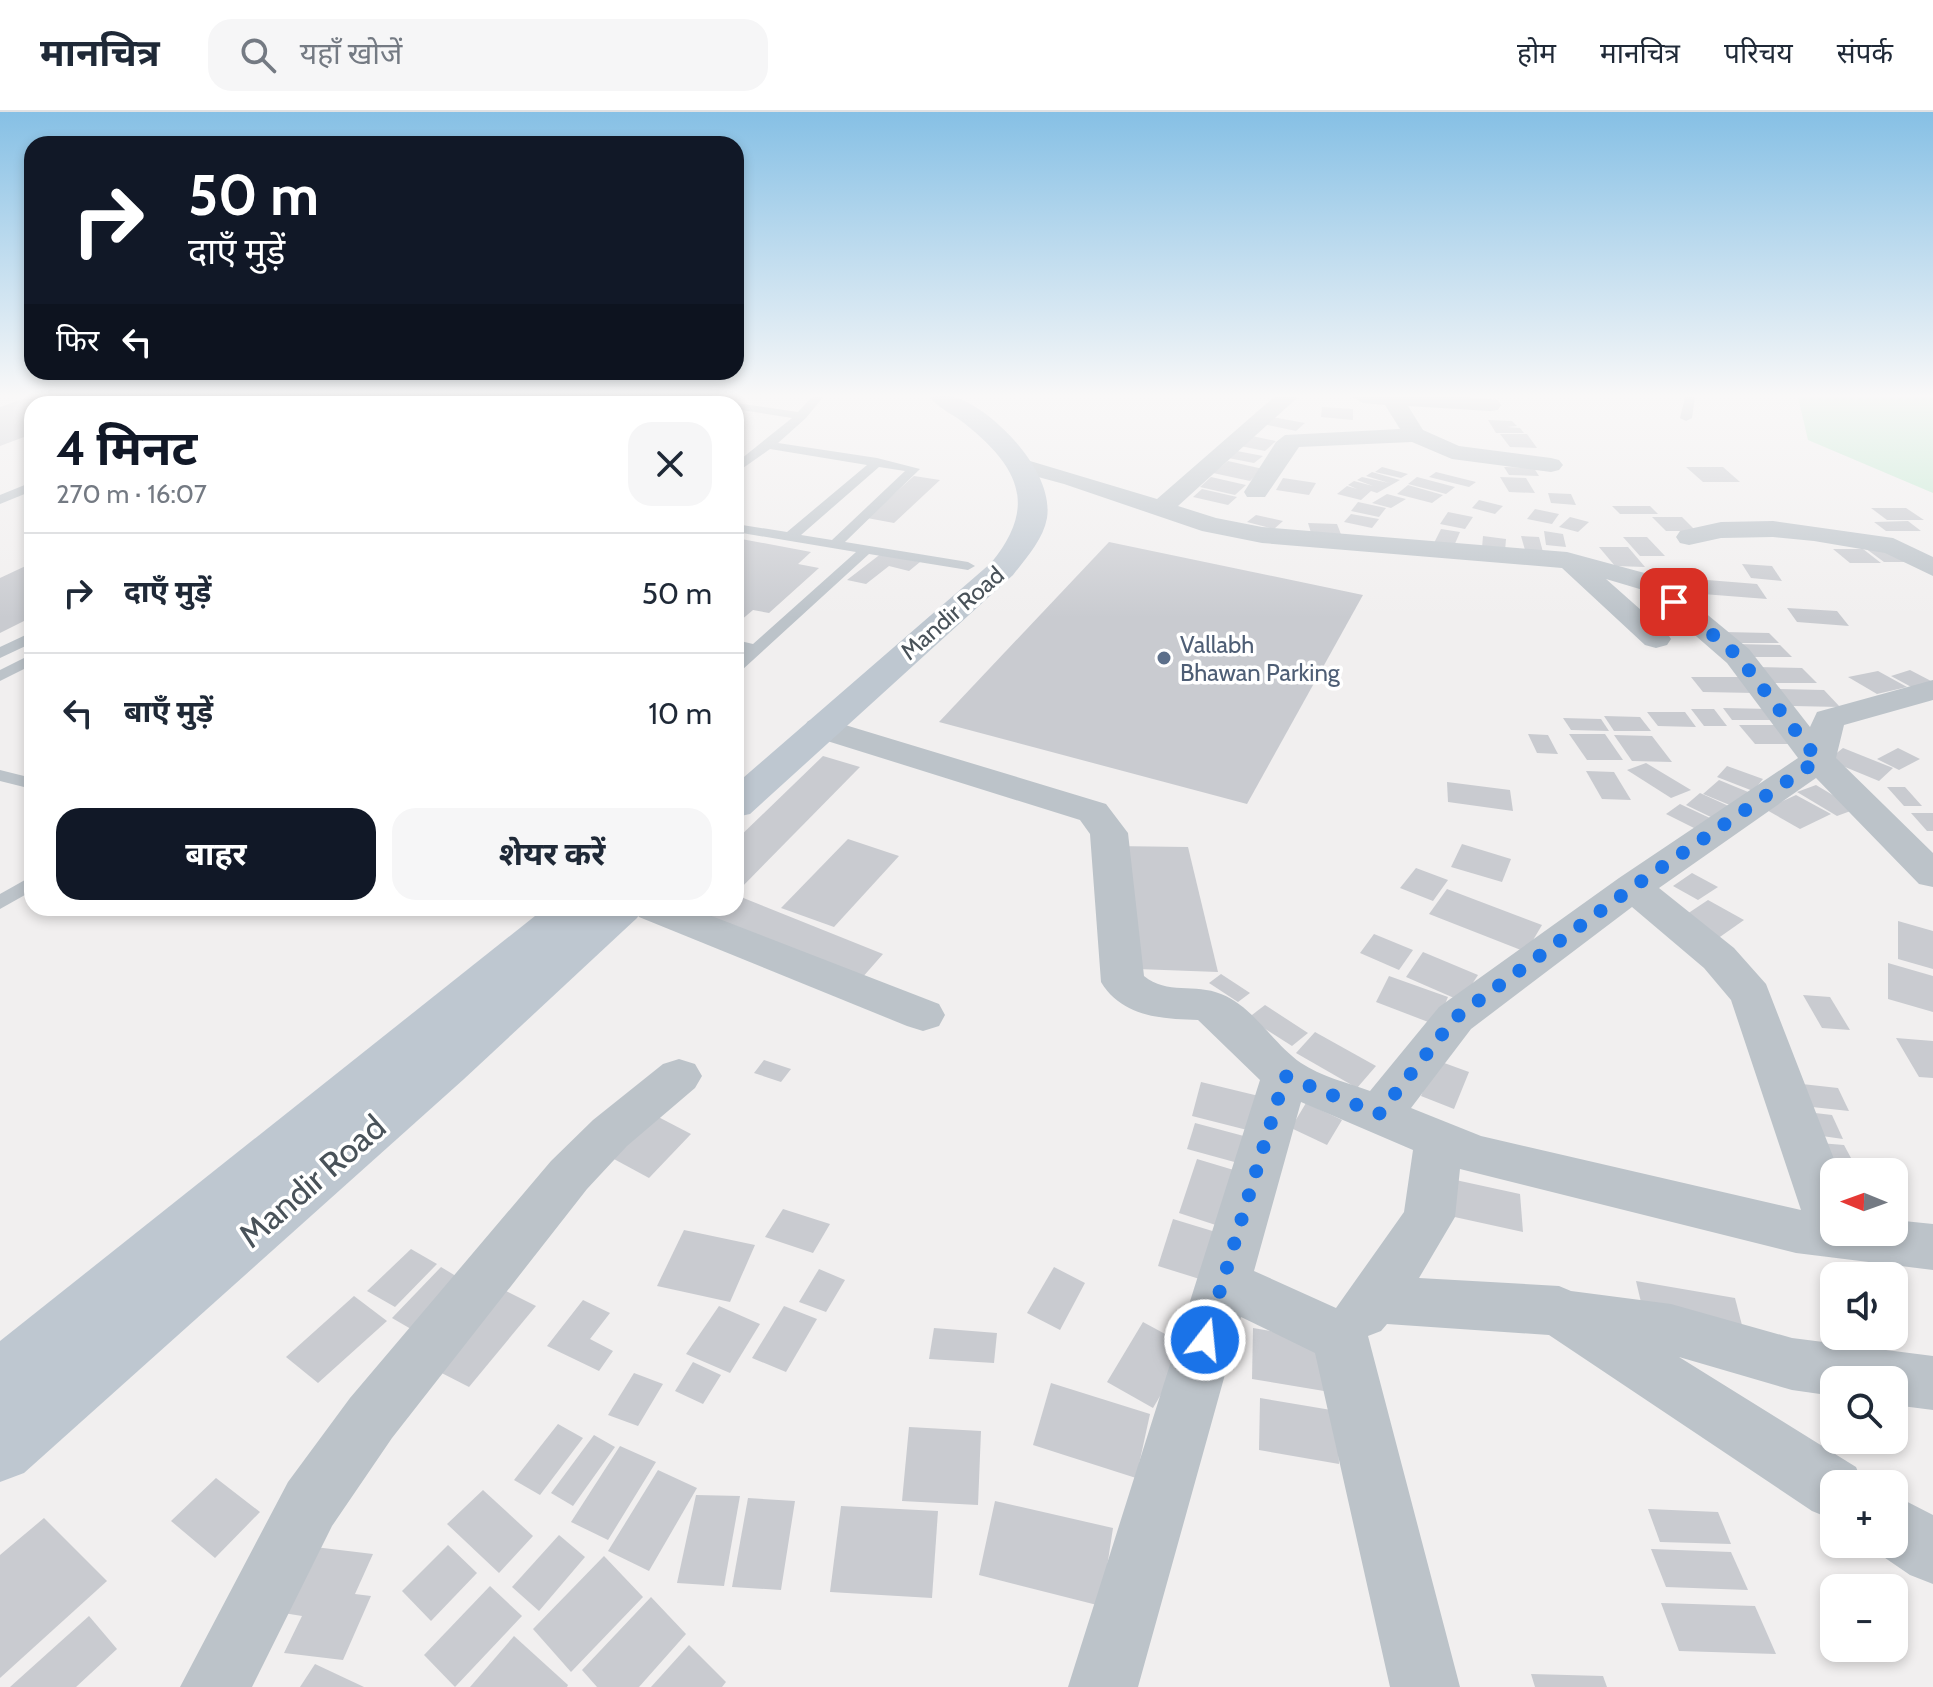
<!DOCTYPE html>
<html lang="hi">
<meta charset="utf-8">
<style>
body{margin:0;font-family:Cabin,"Noto Sans Devanagari",sans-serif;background:#f6f6f7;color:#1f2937;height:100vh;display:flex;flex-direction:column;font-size:30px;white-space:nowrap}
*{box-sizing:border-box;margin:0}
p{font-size:26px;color:#747a83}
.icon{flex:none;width:44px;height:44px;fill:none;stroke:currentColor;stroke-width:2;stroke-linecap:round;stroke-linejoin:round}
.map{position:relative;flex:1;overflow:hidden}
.panel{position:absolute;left:24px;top:284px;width:720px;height:520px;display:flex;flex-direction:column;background:#fff;border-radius:24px;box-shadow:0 4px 12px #0003}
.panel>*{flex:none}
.guide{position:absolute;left:24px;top:24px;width:720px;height:244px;border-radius:24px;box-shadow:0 4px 12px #0003;background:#111827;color:#fff;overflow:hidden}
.needle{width:52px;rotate:271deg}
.fabs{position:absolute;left:1820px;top:1046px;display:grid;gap:16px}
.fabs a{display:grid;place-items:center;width:88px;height:88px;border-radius:16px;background:#fff;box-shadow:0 4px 12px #0003;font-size:40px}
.pin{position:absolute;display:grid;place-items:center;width:68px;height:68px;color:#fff;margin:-34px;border-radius:16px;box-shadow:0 4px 12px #0006}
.me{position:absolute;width:88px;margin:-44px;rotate:16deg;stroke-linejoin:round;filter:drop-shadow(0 0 6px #0008)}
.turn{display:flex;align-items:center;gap:28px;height:168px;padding:0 32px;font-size:36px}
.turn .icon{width:104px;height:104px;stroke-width:2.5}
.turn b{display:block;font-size:56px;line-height:68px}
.then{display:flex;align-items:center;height:76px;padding:0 32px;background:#0003;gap:16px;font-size:30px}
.round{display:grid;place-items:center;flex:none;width:84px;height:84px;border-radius:24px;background:#f6f6f7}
.overview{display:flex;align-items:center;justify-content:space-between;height:136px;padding:0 32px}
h1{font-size:48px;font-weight:700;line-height:60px;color:#111827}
.cta{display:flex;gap:16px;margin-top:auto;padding:16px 32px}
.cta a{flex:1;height:92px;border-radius:24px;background:#111827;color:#fff;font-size:32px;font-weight:700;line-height:92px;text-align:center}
.cta a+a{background:#f6f6f7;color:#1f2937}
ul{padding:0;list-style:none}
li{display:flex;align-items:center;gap:24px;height:120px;padding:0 32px;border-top:2px solid #e0e1e3}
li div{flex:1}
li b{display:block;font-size:30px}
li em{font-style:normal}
header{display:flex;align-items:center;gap:48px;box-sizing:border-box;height:112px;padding:0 40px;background:#fff;border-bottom:2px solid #e0e1e3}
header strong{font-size:38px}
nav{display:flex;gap:44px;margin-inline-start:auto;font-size:28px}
.search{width:560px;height:72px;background:#f6f6f7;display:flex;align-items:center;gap:20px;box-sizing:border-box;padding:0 28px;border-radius:24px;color:#747a83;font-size:30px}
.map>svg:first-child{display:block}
</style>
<header>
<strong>मानचित्र</strong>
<div class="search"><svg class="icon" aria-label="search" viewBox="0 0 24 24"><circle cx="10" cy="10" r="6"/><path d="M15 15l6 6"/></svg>यहाँ खोजें</div>
<nav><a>होम</a><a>मानचित्र</a><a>परिचय</a><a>संपर्क</a></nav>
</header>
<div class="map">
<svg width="1933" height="1575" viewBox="0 0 1933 1575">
<rect width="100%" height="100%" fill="#f1efef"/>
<path fill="#c2e9d1" d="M1798,285H1933V381L1808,328Z"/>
<g fill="#c9cbd0">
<path d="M28,285H129L112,292H32V322L0,334V295Z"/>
<path d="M526,285L556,288L619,285L655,290L513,292Z"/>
<path d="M1322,295L1353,297V308L1321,305Z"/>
<path d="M1272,305L1305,311L1296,319L1263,312Z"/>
<path d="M1488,308L1512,309L1517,314L1507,315L1520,316L1524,321H1496Z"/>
<path d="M1500,322H1527L1537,336L1510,335Z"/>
<path d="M1252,324L1276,329L1265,339L1240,334Z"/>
<path d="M1237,339L1263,344L1254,351L1228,346Z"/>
<path d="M1228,349L1263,357L1250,369L1213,361Z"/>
<path d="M1382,355L1408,362L1401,366L1375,360Z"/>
<path d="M1504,355L1534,356L1539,364L1509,363Z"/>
<path d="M1686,355H1723L1740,370H1703Z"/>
<path d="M1372,360L1400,368L1377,381L1371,379L1361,388L1337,382L1347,374L1357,377L1348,373L1354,369L1373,374L1357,368L1362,365L1389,371L1366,364Z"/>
<path d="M1436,360L1476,370L1469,375L1429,365Z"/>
<path d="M914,364L940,368L894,411L867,406Z"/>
<path d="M1211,365L1246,373L1235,383L1200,375Z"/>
<path d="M1417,365L1455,375L1446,382L1408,372Z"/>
<path d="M1500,365L1526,366L1535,381L1509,380Z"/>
<path d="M1283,366L1316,371L1309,383L1276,378Z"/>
<path d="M1408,373L1443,383L1432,391L1397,382Z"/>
<path d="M1202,377L1237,385L1228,393L1193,385Z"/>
<path d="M1548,381L1571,382L1576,393L1551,391Z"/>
<path d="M1387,382L1406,387L1391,396L1372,391Z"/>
<path d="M1479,388L1503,394L1495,402L1472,396Z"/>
<path d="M1358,390L1386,396L1379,405L1351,399Z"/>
<path d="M1612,394H1650L1658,402H1620Z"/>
<path d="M1871,396H1906L1924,408H1887Z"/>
<path d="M1535,397L1559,402L1552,412L1527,407Z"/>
<path d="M1448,400L1473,405L1465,417L1440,412Z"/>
<path d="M1351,402L1379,407L1372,416L1344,410Z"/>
<path d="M1256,403L1283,409L1274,417L1247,410Z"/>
<path d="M1570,405L1589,410L1578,420L1559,415Z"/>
<path d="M1652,405H1682L1696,419H1666Z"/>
<path d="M1908,409L1921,419H1886L1874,410Z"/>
<path d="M1308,411L1337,412L1342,425L1312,424Z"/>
<path d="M1441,417L1460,420L1454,434L1434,431Z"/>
<path d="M1544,419L1563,422L1566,435L1546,433Z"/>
<path d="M1483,424L1506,427L1505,439L1482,436Z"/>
<path d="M1521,424L1539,425L1543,440L1525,438Z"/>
<path d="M1623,425H1647L1665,444H1640Z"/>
<path d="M736,426L811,440L798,452L819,456L769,501L753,498L740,509H736Z"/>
<path d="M1109,430L1363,483L1247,692L939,610Z"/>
<path d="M1599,435H1628L1645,455L1615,454Z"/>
<path d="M1865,436H1891L1909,450H1884Z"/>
<path d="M1833,437H1863L1881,451H1850Z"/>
<path d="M882,441L920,450L909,459L889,454L866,472L847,468Z"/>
<path d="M32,451V505L0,521V466Z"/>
<path d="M1742,452L1772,454L1782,469L1751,466Z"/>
<path d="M1670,465L1757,472L1767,487L1677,480Z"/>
<path d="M1787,496L1837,499L1849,514L1797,510Z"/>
<path d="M1724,520L1769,521L1779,531H1733Z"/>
<path d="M1736,532L1780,533L1792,545H1747Z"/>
<path d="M1756,555L1802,556L1817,571H1770Z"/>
<path d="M1910,558L1933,570V571L1915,577L1891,564Z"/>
<path d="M1878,559L1907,575L1877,582L1848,565Z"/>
<path d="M1691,565H1742L1755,581L1703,580Z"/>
<path d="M1778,577L1824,578L1840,595L1793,594Z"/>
<path d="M1723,596L1771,597L1781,608H1732Z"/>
<path d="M1691,597H1714L1727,614H1704Z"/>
<path d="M1647,600H1685L1696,615L1658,614Z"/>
<path d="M1604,604L1640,605L1651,619H1614Z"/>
<path d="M1563,606L1601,607L1609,619L1571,618Z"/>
<path d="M1739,613H1782L1798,632H1755Z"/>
<path d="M1528,622L1548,623L1558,642L1537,641Z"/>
<path d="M1569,622H1605L1623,648H1587Z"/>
<path d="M1614,623L1652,624L1672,650L1632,649Z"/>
<path d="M1843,636L1893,656L1879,669L1828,648Z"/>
<path d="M1898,636L1920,647L1899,658L1877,647Z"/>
<path d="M823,644L860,655L736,781V728Z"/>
<path d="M1646,651L1691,678L1671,686L1627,658Z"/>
<path d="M1727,654L1763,667L1753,679L1717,665Z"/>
<path d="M1586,659L1614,660L1631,688L1602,687Z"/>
<path d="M1719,668L1753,682L1737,696L1703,682Z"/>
<path d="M1447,670L1510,678L1513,699L1448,690Z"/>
<path d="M1816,673L1856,697L1837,704L1797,680Z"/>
<path d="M1887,675H1905L1922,694H1904Z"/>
<path d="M1700,681L1733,696L1717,708L1686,693Z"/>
<path d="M1796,683L1831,702L1800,717L1765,697Z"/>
<path d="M1680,692L1712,707L1698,718L1666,702Z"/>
<path d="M1911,701H1933V719H1927Z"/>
<path d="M848,727L899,744L834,815L781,796Z"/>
<path d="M1462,732L1511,747L1502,770L1451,755Z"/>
<path d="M1113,734L1188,735L1218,860L1137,857Z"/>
<path d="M1416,756L1448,768L1433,789L1400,776Z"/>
<path d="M1692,761L1718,775L1698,788L1673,774Z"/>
<path d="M1447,777L1542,813L1526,840L1429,802Z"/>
<path d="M736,783L883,842L854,875L672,796H736Z"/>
<path d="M1708,788L1744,808L1717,827L1681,806Z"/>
<path d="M1898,809L1933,819V857L1898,847Z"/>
<path d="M1374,822L1413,838L1399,858L1360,841Z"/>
<path d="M1423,840L1478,863L1461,889L1406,865Z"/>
<path d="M1888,851L1933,864V900L1888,887Z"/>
<path d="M1221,862L1250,881L1238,890L1209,871Z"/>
<path d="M1389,864L1448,885L1436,913L1376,890Z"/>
<path d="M1803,883L1830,885L1850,918L1822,916Z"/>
<path d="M1265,893L1308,921L1292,934L1248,906Z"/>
<path d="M1315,920L1376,954L1357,976L1296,941Z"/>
<path d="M1896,926L1933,929V966L1919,965Z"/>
<path d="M764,948L791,957L781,970L754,961Z"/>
<path d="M1436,948L1469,960L1454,997L1421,984Z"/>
<path d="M1201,970L1263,985L1255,1020L1192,1004Z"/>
<path d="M1793,971L1838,976L1849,999L1803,994Z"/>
<path d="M1306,991L1342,1008L1327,1033L1291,1016Z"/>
<path d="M643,997L691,1022L649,1066L601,1040Z"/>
<path d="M1798,999L1832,1003L1843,1027L1808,1022Z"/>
<path d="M1195,1011L1255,1027L1249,1054L1187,1037Z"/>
<path d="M1807,1030L1844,1033L1858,1059L1821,1056Z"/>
<path d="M1197,1047L1247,1062L1231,1118L1179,1101Z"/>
<path d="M1451,1067L1520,1082L1523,1120L1450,1104Z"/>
<path d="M783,1097L830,1112L813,1141L765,1125Z"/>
<path d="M1173,1107L1219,1121L1206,1169L1158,1154Z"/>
<path d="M684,1118L755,1133L730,1190L657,1174Z"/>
<path d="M411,1137L437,1152L395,1195L367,1179Z"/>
<path d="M441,1155L474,1175L430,1228L392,1206Z"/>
<path d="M1054,1155L1085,1171L1060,1218L1027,1201Z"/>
<path d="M819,1157L845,1168L826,1200L799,1190Z"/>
<path d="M1636,1169L1735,1186L1744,1221L1644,1203Z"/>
<path d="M494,1173L536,1194L469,1275L426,1253Z"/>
<path d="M354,1184L387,1209L318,1271L286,1245Z"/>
<path d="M583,1188L610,1201L590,1227L613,1239L599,1259L547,1234Z"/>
<path d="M719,1194L760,1212L730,1261L686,1242Z"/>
<path d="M784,1194L817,1207L786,1260L752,1246Z"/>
<path d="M1143,1210L1189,1235L1153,1296L1107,1270Z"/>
<path d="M934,1216L997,1221L994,1251L929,1247Z"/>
<path d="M1253,1216L1334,1230L1336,1281L1252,1267Z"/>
<path d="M693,1250L721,1263L703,1292L675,1279Z"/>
<path d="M634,1261L663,1272L638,1314L608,1303Z"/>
<path d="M1051,1271L1150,1302L1136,1366L1033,1333Z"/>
<path d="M1260,1286L1337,1299L1339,1352L1259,1338Z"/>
<path d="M558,1312L583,1326L540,1383L514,1368Z"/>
<path d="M909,1315L981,1319L978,1393L902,1389Z"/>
<path d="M594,1323L615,1335L573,1394L551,1381Z"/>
<path d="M620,1334L656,1350L608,1428L571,1410Z"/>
<path d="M658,1358L697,1376L649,1459L608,1439Z"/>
<path d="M216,1366L260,1400L215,1446L171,1409Z"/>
<path d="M483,1378L533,1424L499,1461L447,1412Z"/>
<path d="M696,1383L740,1384L724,1474L677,1471Z"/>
<path d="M748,1386L795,1389L781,1478L732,1475Z"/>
<path d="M995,1389L1113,1416L1101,1494L979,1463Z"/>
<path d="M841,1394L938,1399L932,1486L830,1480Z"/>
<path d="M1648,1397L1718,1400L1731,1432L1660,1430Z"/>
<path d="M44,1406L107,1469L0,1566V1443Z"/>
<path d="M559,1423L585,1445L539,1499L512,1475Z"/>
<path d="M298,1433L373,1442L355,1482L371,1484L343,1548L284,1541L302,1504L265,1498Z"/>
<path d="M448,1433L477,1461L431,1509L402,1479Z"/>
<path d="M1651,1437L1731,1440L1748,1478L1666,1475Z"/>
<path d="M604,1444L643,1485L571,1560L533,1517Z"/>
<path d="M490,1474L522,1504L455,1575L424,1543Z"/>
<path d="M651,1485L686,1522L639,1575H597L582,1558Z"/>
<path d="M1661,1491L1755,1494L1776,1542L1679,1539Z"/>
<path d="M89,1504L117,1537L76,1575H10Z"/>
<path d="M514,1524L568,1573L567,1575H470Z"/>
<path d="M689,1533L726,1570L722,1575H651Z"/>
<path d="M315,1552L364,1575H300Z"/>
<path d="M1531,1562L1603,1564L1607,1575H1535Z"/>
</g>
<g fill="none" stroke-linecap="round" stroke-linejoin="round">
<g fill="#bcc3c9" fill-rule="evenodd">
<path d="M236,285H250L238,292H224Z"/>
<path d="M301,285H315L303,292H289Z"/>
<path d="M427,285H440L429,292H416Z"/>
<path d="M668,285H695L725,292H698Z"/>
<path d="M812,285H823L806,306L778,331L877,346L920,357L845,430L968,450L975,454L968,458L869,442L742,558L736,560V547L744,539L736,538V528L753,532L856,440L736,420V412L787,420L867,353L770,337L736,361V351L792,306L736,297V292H732L736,291L798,300ZM879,355L905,359L832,428L801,423Z"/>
<path d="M1685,285H1695L1692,306L1686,309L1680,306Z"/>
<path d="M32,370V379L0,392V383Z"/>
<path d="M32,520V531L0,546V535Z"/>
<path d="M32,542V553L0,569V558Z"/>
<path d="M0,658L32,666V677L0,669Z"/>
<path d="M32,764V779L0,797V782Z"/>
</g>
<g fill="#bcc3c9" fill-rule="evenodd">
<path d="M1274,285H1298L1178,394L1216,406L1262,415L1567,440L1663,466L1749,537L1810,615L1817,600L1933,568V588L1844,613L1836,646L1933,741V775L1919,772L1816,666L1659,776L1734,836L1766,872L1839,1060H1834V1120H1894V1108L1933,1112V1158L1796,1141L1460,1057L1455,1105L1419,1166L1559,1174L1571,1179L1671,1192L1792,1226L1933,1244V1298L1894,1293V1268H1834V1284L1792,1278L1679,1245L1856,1355L1863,1372H1834V1408L1812,1399L1549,1223L1387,1212L1381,1219L1368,1224L1460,1575H1390L1315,1241L1241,1205L1138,1575H1068L1260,968L1198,908C1162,907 1122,905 1101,870L1090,722L1080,708L808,623L803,616L808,609L820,606L832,609L1106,692L1128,721L1144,864C1167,883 1195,871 1221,882C1254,895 1272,931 1301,951C1320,964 1348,971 1370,979L1439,895L1619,766L1798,646L1727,551L1643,478L1606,467L1667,521L1671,527L1667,533L1656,536L1645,533L1562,456L1262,431L1202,419L1064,372L1012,358L1008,353L1012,348L1020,346L1157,387ZM1632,795L1704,856L1731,888L1801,1098L1481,1024L1411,996L1471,917ZM1301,990L1413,1038L1404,1100L1336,1196L1254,1159Z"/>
<path d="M1352,285H1467L1498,288L1501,293L1498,298L1490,299L1408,294L1423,318L1459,334L1551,346L1559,348L1563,353L1559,358L1551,360L1452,347L1412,330L1299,335L1265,385H1247L1244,380L1276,330L1285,323L1400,317L1385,293L1363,291Z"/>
<path d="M1773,409L1893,426L1933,445V464L1885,441L1814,429L1773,425L1721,426L1689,433L1680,431L1676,425L1680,419L1721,410Z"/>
<path d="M633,796H691L939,892L945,903L939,914L923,919L907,914L639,805Z"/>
<path d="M679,947L695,952L702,964L695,976L627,1034L587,1077L392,1326L332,1414L252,1575H180L288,1370L350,1286L551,1049L593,1008L663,952Z"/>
<path d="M1894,1383L1933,1403V1472L1910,1463L1872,1437L1869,1432H1894Z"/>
</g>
<g fill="#bec7d0" fill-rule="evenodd">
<path d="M930,285C940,285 952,283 961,287C999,304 1054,361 1047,406C1043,428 1026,446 1013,463L750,702L736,705V672L991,451C1039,393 1018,354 964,311C954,303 938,296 930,285Z"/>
<path d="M545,796H643L637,806L464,967L24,1361L0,1370V1229Z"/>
</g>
</g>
<linearGradient id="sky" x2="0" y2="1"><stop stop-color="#86c0e5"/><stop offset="0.56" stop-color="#f9f8f8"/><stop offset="1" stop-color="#f9f8f8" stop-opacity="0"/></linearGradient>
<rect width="1933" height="506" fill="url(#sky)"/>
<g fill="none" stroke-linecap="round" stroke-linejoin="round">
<path stroke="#1a73e8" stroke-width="14" stroke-dasharray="0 25.2" d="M1205,1228L1285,964L1379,1002L1455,906L1633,775L1818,648L1738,544L1674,490"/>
</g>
<circle fill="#5c6f8a" stroke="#fff" stroke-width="3" cx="1164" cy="546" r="8"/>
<g text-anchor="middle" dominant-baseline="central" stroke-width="7" stroke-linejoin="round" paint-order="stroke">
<g font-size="24" fill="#495259" stroke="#fff">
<text transform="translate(952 501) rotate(-41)">Mandir Road</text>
</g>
<g font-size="24" fill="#4e5e75" stroke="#fff" text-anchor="start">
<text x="1180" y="532">Vallabh<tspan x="1180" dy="28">Bhawan Parking</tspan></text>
</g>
<g font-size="34" fill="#495259" stroke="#fff">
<text transform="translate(312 1069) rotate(-41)">Mandir Road</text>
</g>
</g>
</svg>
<div class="fabs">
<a><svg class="needle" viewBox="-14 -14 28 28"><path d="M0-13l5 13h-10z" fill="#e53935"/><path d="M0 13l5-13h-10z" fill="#747a83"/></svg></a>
<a><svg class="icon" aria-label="sound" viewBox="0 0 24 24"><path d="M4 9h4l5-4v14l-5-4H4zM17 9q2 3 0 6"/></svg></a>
<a><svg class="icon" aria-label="search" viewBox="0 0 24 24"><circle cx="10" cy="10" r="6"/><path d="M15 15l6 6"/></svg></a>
<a>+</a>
<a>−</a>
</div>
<div class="pin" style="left:1674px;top:490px;background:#d93025"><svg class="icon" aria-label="arrive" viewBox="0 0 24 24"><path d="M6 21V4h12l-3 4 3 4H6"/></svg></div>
<svg class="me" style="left:1205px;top:1228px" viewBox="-20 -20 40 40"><circle r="17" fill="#1a73e8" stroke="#fff" stroke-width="3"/><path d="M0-11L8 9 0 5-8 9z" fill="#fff"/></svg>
<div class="guide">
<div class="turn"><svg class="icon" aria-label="right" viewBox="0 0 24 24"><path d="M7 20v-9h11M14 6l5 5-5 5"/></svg><div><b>50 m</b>दाएँ मुड़ें</div></div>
<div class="then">फिर<svg class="icon" aria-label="left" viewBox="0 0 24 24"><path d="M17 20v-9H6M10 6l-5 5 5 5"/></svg></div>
</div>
<section class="panel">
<div class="overview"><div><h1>4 मिनट</h1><p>270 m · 16:07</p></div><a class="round"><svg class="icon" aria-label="close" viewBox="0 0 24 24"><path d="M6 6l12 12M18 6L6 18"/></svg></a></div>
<ul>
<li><svg class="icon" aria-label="right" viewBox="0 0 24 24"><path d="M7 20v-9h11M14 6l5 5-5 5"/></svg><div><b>दाएँ मुड़ें</b></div><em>50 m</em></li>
<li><svg class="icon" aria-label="left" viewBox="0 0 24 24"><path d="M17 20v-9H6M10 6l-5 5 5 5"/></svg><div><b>बाएँ मुड़ें</b></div><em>10 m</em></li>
</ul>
<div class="cta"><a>बाहर</a><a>शेयर करें</a></div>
</section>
</div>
